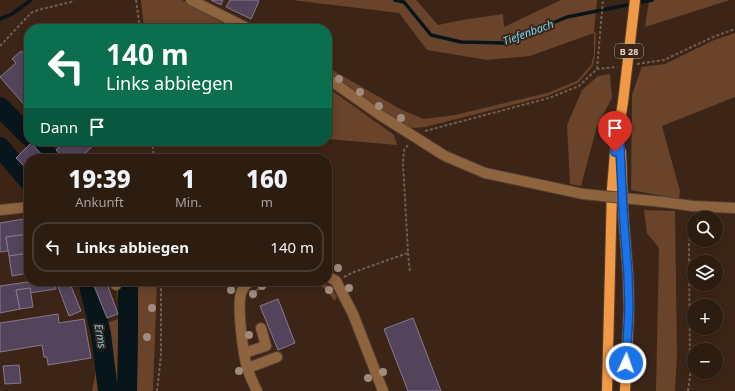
<!DOCTYPE html>
<html lang="de">
<meta charset="utf-8">
<style>
body{margin:0;font-family:"Noto Sans",sans-serif;background:#39291e;color:#f1f3f6;height:100vh;display:flex;flex-direction:column;font-size:15px;white-space:nowrap}
*{box-sizing:border-box;margin:0}
p{font-size:13px;color:#a7a19f}
.icon{flex:none;width:22px;height:22px;fill:none;stroke:currentColor;stroke-width:2;stroke-linecap:round;stroke-linejoin:round}
.map{position:relative;flex:1;overflow:hidden}
.side{position:absolute;left:24px;top:154px;width:308px;height:132px;display:flex;flex-direction:column;background:#2d1c10;border-radius:16px;box-shadow:0 2px 10px #0003,0 0 0 1px #483a30}
.side>*{flex:none}
.top-card{position:absolute;left:24px;top:24px;width:308px;height:122px;border-radius:16px;box-shadow:0 2px 10px #0003,0 0 0 1px #483a30;background:#0b6e4f;color:#fff;overflow:hidden}
.tools{position:absolute;left:687px;top:211px;display:grid;gap:8px}
.tools a{display:grid;place-items:center;width:36px;height:36px;border-radius:50%;background:#2d1c10;box-shadow:0 2px 10px #0003,0 0 0 1px #483a30;font-size:20px}
.pin{position:absolute;display:grid;place-items:center;width:34px;height:34px;color:#fff;margin:-41px -17px;border-radius:50% 50% 50% 0;rotate:-45deg;box-shadow:0 0 4px #0007}
.pin .icon{rotate:45deg}
.me{position:absolute;width:44px;margin:-22px;rotate:3deg;stroke-linejoin:round;filter:drop-shadow(0 0 3px #0008)}
.turn{display:flex;align-items:center;gap:14px;height:84px;padding:0 16px;font-size:18px}
.turn .icon{width:52px;height:52px;stroke-width:2.5}
.turn b{display:block;font-size:28px;line-height:34px}
.then{display:flex;align-items:center;height:38px;padding:0 16px;background:#0003;gap:8px;font-size:15px}
.eta{display:flex;justify-content:space-evenly;align-items:center;height:68px;text-align:center}
.eta b{font-size:24px;font-weight:800;line-height:28px}
ul{padding:0;list-style:none}
li{display:flex;align-items:center;gap:12px;height:50px;margin:0 8px 6px;padding:0 8px;border:2px solid #483a30;border-radius:16px}
li div{flex:1}
li b{display:block;font-size:15px}
li em{font-style:normal}
.map>svg:first-child{display:block}
</style>
<div class="map">
<svg width="735" height="391" viewBox="0 0 735 391">
<rect width="100%" height="100%" fill="#3c2516"/>
<g fill="#69432a">
<path d="M141,0H182L233,29H144Z"/>
<path d="M292,0H416L438,25L462,20L503,14L504,27L561,0H597L594,32L596,33L595,54L593,66L578,83L547,96L425,127L414,128L405,127L327,74V67L402,110L424,119L455,115L547,93L577,81L591,65L594,54V33L530,56L487,60L427,50L399,13Z"/>
<path d="M649,0H730L645,27Z"/>
<path d="M735,33V97L662,126L680,191L679,199L631,190L632,95L641,69V67L665,64L714,40Z"/>
<path d="M610,74L612,98L597,126L581,186L570,184L567,125L582,90L598,76Z"/>
<path d="M327,87L394,135L397,145L327,139Z"/>
<path d="M644,210L675,211L677,354L675,391H656L659,248L647,233Z"/>
<path d="M115,281H157L153,391H92L98,360L95,327L121,318Z"/>
<path d="M311,281C324,281 331,286 337,297L334,301C328,291 323,285 311,282Z"/>
<path d="M266,283L269,287C260,288 255,292 252,300L250,296C254,290 259,286 266,283Z"/>
</g>
<g fill="none" stroke-linecap="round" stroke-linejoin="round">
<g stroke="#08151a" stroke-width="3.5">
<path d="M395,0L404,2L431,35L461,42L504,43L567,17L652,0"/>
<path d="M0,19L12,14L31,0"/>
</g>
<g stroke="#08151a" stroke-width="20">
<path d="M0,107L29,136"/>
<path d="M34,141L51,159"/>
<path d="M0,147L29,181"/>
<path d="M88,281L101,334L108,391"/>
<path d="M127,391L128,338V281"/>
</g>
</g>
<g fill="#53445b" stroke="#887891">
<path d="M211,0H223L221,5Z"/>
<path d="M230,0H257L259,1L251,19L226,7Z"/>
<path d="M29,50V107L28,109L0,77L16,63L12,59L21,51L25,54Z"/>
<path d="M58,141H66L61,145Z"/>
<path d="M66,141H98L79,159H64L56,150Z"/>
<path d="M31,143L46,159H29V171L16,158Z"/>
<path d="M29,218V234L6,237L8,251L0,252V223Z"/>
<path d="M29,234V253L9,256L6,237Z"/>
<path d="M29,253V273L12,276L9,256Z"/>
<path d="M34,281H54L56,289L30,293V288L16,290L20,309L0,313V286Z"/>
<path d="M64,281H69L81,311L69,316L57,284Z"/>
<path d="M92,281H106L118,314L107,318Z"/>
<path d="M30,288L33,307L20,309L16,290Z"/>
<path d="M278,299L295,343L278,350L260,306Z"/>
<path d="M58,314L59,323L84,319L91,358L48,365L47,357H44L42,345L0,352V323Z"/>
<path d="M413,318L441,391H408L384,329Z"/>
<path d="M19,365L21,383L5,384L3,366Z"/>
</g>
<g fill="none" stroke-linecap="round" stroke-linejoin="round">
<defs>
<g id="minor">
<path d="M191,0L249,29"/>
<path d="M327,78L380,115L445,156L485,173L583,194"/>
<path d="M663,202L693,206L735,208"/>
<path d="M0,210L29,207"/>
<path d="M327,276L336,281L353,314L383,391"/>
<path d="M114,281L116,285"/>
<path d="M250,281C246,284 243,288 241,293C237,308 243,352 247,368C250,376 253,383 257,391"/>
<path d="M244,353L266,346L261,328"/>
<path d="M248,368L277,357"/>
</g>
<g id="major">
<path d="M621,152L623,210L628,275L629,309L625,391"/>
<path d="M607,391L612,189L615,152L623,102"/>
</g>
</defs>
<use href="#minor" stroke="#574133" stroke-width="12"/>
<use href="#major" stroke="#574133" stroke-width="12"/>
<g stroke="#725d50" stroke-width="2" stroke-dasharray="3 2" stroke-linecap="butt">
<path d="M136,0L140,29"/>
<path d="M0,46L31,13L38,10L71,2L74,0"/>
<path d="M637,64L664,60L713,37L735,29"/>
<path d="M597,69L603,0"/>
<path d="M425,131L549,98L579,86L597,69L617,67"/>
<path d="M152,141L154,159"/>
<path d="M408,253L410,273"/>
<path d="M344,277L354,272L408,253L403,163L404,150L408,145"/>
<path d="M221,281L232,287"/>
<path d="M161,282L198,281"/>
<path d="M157,391L161,355V281"/>
<path d="M688,391L690,376L689,245L692,216"/>
</g>
<use href="#minor" stroke="#8e643f" stroke-width="10"/>
<use href="#major" stroke="#f09a47" stroke-width="10"/>
<defs>
<path id="minor-bridge" d="M583,194L663,202"/>
<path id="major-bridge" d="M623,102L635,0"/>
</defs>
<use href="#minor-bridge" stroke="#574133" stroke-width="12" stroke-linecap="butt"/>
<use href="#major-bridge" stroke="#574133" stroke-width="12" stroke-linecap="butt"/>
<use href="#minor-bridge" stroke="#8e643f" stroke-width="10"/>
<use href="#major-bridge" stroke="#f09a47" stroke-width="10"/>
</g>
<g fill="#a08b7d">
<circle cx="339" cy="79" r="4"/>
<circle cx="360" cy="92" r="4"/>
<circle cx="379" cy="106" r="4"/>
<circle cx="401" cy="118" r="4"/>
<circle cx="338" cy="268" r="4"/>
<circle cx="262" cy="286" r="4"/>
<circle cx="349" cy="288" r="4"/>
<circle cx="231" cy="290" r="4"/>
<circle cx="329" cy="290" r="4"/>
<circle cx="253" cy="294" r="4"/>
<circle cx="152" cy="308" r="4"/>
<circle cx="249" cy="335" r="4"/>
<circle cx="147" cy="337" r="4"/>
<circle cx="239" cy="371" r="4"/>
<circle cx="383" cy="372" r="4"/>
<circle cx="368" cy="378" r="4"/>
</g>
<g fill="none" stroke-linecap="round" stroke-linejoin="round">
<defs>
<path id="route" d="M615,152L619,126L623,210L628,275L629,309L626,363"/>
</defs>
<use href="#route" stroke="#114b97" stroke-width="10"/>
<use href="#route" stroke="#1a73e8" stroke-width="7"/>
</g>
<g text-anchor="middle" dominant-baseline="central" stroke-width="4" stroke-linejoin="round" paint-order="stroke">
<rect fill="#3c2516" stroke="#b2a095" stroke-width="1" x="615" y="44" width="28" height="14" rx="3"/>
<g font-size="9" font-weight="bold" fill="#e4d5cb">
<text x="629" y="51">B 28</text>
</g>
<g font-size="11" font-style="italic" fill="#6cd4f8" stroke="#3c2516">
<text transform="translate(528 32) rotate(-20)">Tiefenbach</text>
<text transform="translate(101 336) rotate(80)">Erms</text>
</g>
</g>
</svg>
<div class="tools">
<a><svg class="icon" aria-label="search" viewBox="0 0 24 24"><circle cx="10" cy="10" r="6"/><path d="M15 15l6 6"/></svg></a>
<a><svg class="icon" aria-label="layers" viewBox="0 0 24 24"><path d="M12 4l9 5-9 5-9-5zM3 14l9 5 9-5"/></svg></a>
<a>+</a>
<a>−</a>
</div>
<div class="pin" style="left:615px;top:152px;background:#d93025"><svg class="icon" aria-label="arrive" viewBox="0 0 24 24"><path d="M6 21V4h12l-3 4 3 4H6"/></svg></div>
<svg class="me" style="left:626px;top:363px" viewBox="-20 -20 40 40"><circle r="17" fill="#1a73e8" stroke="#fff" stroke-width="3"/><path d="M0-11L8 9 0 5-8 9z" fill="#fff"/></svg>
<div class="top-card">
<div class="turn"><svg class="icon" aria-label="left" viewBox="0 0 24 24"><path d="M17 20v-9H6M10 6l-5 5 5 5"/></svg><div><b>140 m</b>Links abbiegen</div></div>
<div class="then">Dann<svg class="icon" aria-label="arrive" viewBox="0 0 24 24"><path d="M6 21V4h12l-3 4 3 4H6"/></svg></div>
</div>
<section class="side">
<div class="eta">
<div><b>19:39</b><p>Ankunft</p></div>
<div><b>1</b><p>Min.</p></div>
<div><b>160</b><p>m</p></div>
</div>
<ul>
<li><svg class="icon" aria-label="left" viewBox="0 0 24 24"><path d="M17 20v-9H6M10 6l-5 5 5 5"/></svg><div><b>Links abbiegen</b></div><em>140 m</em></li>
</ul>
</section>
</div>
